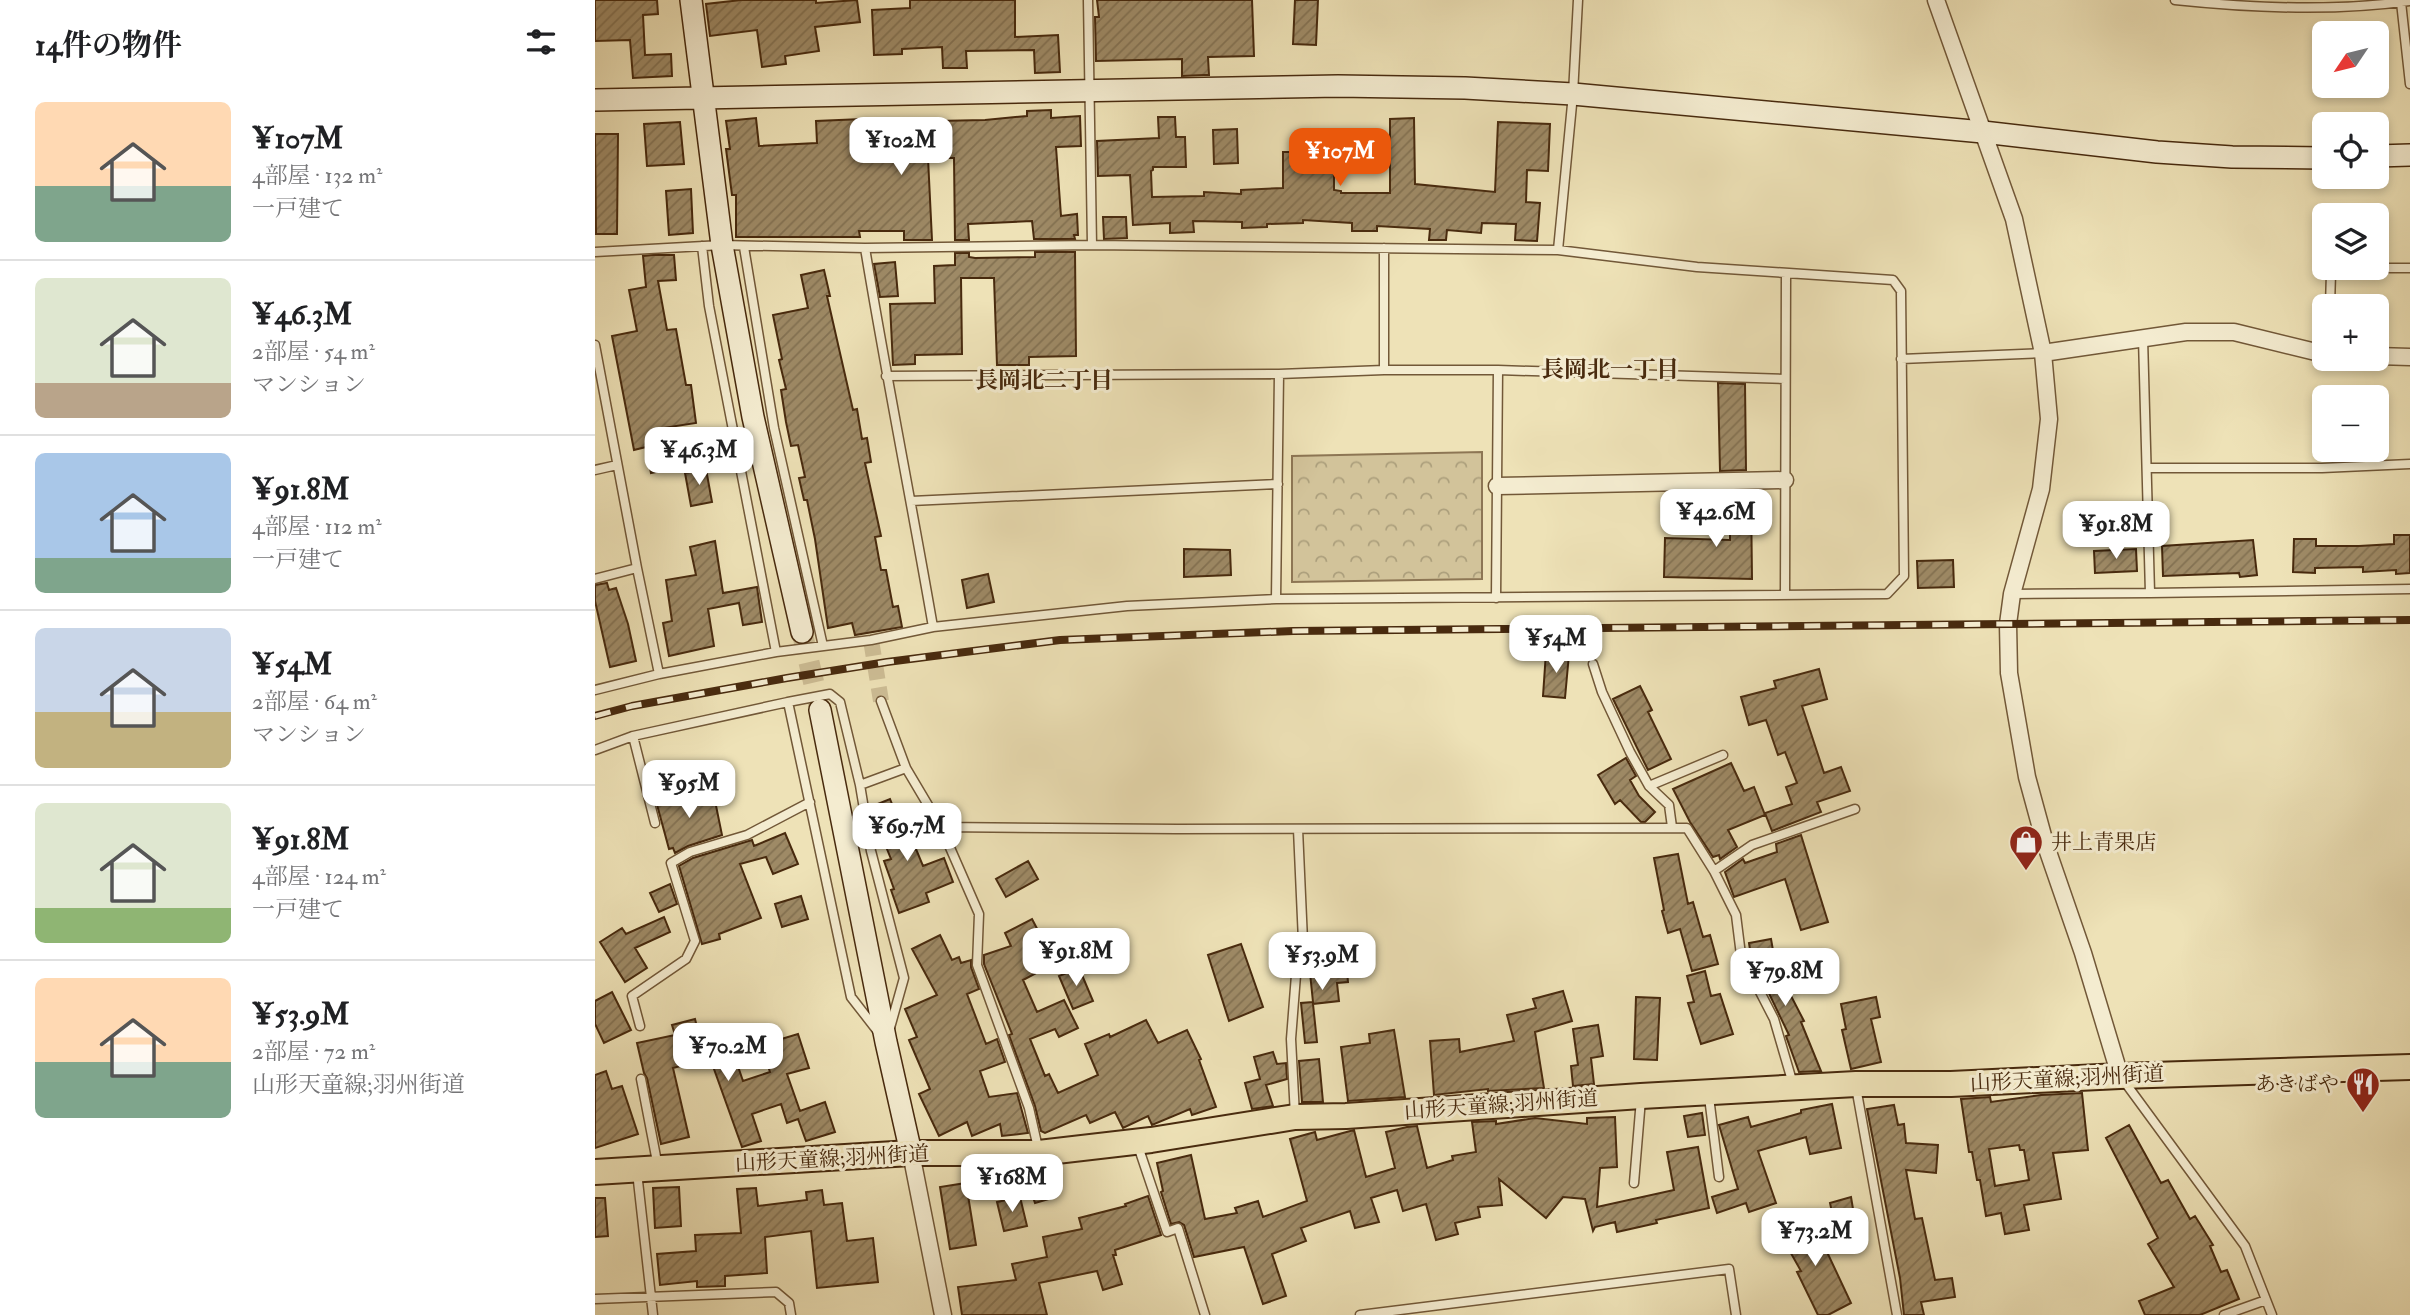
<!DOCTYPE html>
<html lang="ja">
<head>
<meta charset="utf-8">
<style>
  :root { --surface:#fff; --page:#f6f6f6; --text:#202124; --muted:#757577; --line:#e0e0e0; --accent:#ea580c }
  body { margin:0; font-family:"IM FELL Double Pica","Noto Serif JP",serif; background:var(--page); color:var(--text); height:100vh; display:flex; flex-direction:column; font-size:26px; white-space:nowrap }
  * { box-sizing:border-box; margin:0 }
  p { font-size:23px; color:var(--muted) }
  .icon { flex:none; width:38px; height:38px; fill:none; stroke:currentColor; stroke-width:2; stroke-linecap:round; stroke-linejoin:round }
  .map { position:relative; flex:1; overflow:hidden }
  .sheet { display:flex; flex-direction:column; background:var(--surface); width:595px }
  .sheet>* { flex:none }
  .needle { width:46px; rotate:235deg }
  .tools { position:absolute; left:1717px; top:21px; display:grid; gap:14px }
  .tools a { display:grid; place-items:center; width:77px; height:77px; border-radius:10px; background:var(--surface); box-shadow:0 4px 10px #0003; font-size:35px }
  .price { position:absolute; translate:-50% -60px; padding:0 16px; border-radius:14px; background:#fff; color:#222; font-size:23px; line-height:46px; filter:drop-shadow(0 2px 4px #0008) }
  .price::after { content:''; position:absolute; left:50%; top:42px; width:21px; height:16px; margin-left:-10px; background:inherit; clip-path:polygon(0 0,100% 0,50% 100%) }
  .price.on { background:var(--accent); color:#fff }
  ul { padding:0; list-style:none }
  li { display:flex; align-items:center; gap:21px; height:175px; padding:0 35px }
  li+li { border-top:2px solid var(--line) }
  li span { display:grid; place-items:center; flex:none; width:196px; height:140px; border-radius:10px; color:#555 }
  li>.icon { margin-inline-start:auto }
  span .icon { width:84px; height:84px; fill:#fffc; stroke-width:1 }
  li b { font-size:30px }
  h2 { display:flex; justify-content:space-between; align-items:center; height:84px; padding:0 35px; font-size:30px }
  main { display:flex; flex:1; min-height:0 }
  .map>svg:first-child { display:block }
</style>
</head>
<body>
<main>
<section class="sheet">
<h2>14件の物件<svg class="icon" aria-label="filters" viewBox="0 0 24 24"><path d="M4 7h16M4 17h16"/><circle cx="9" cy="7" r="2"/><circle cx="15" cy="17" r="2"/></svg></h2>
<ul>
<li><span style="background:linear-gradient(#ffd9b3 60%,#7fa58c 0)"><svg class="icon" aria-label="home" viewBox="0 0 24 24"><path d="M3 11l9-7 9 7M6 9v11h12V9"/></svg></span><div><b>¥107M</b><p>4部屋 · 132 m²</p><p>一戸建て</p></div></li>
<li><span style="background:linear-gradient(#dfe7d0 75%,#b9a48a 0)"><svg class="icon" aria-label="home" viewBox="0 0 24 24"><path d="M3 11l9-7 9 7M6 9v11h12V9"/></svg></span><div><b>¥46.3M</b><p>2部屋 · 54 m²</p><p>マンション</p></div></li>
<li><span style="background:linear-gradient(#a9c7e8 75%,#7fa58c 0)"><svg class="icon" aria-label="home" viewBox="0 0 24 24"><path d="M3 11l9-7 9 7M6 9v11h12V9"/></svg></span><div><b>¥91.8M</b><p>4部屋 · 112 m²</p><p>一戸建て</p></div></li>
<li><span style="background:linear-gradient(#c9d6e8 60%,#c2b280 0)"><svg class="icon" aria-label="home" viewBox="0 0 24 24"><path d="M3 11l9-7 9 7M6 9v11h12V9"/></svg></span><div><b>¥54M</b><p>2部屋 · 64 m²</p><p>マンション</p></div></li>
<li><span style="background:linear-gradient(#dfe7d0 75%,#8fb573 0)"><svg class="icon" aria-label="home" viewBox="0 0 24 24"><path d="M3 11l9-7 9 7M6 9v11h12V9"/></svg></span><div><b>¥91.8M</b><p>4部屋 · 124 m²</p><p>一戸建て</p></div></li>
<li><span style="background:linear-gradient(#ffd9b3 60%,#7fa58c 0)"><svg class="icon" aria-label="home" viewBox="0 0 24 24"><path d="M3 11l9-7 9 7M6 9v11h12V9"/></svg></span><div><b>¥53.9M</b><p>2部屋 · 72 m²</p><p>山形天童線;羽州街道</p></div></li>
</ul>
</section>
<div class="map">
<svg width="1815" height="1315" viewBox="0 0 1815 1315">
  <defs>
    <pattern id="park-crowns" width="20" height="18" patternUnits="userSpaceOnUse" patternTransform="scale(1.75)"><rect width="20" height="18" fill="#d2c39a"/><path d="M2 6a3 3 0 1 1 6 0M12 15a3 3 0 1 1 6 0" fill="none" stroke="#ac9f7c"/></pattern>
    <pattern id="building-hatch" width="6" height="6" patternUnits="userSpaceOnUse" patternTransform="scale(1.75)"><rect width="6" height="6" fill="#9e8a66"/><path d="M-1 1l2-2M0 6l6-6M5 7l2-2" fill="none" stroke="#837152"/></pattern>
  </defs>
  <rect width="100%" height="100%" fill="#eee2b7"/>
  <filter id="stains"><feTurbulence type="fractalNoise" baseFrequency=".00286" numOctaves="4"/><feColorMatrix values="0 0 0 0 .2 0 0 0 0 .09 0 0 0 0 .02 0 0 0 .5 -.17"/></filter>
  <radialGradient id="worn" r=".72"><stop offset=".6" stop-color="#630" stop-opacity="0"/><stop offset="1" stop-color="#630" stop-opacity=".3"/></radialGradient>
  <!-- park -->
  <path fill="url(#park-crowns)" stroke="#8d7654" stroke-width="2" d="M887,452V579L697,582V456Z"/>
  <!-- building -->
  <path fill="url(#building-hatch)" stroke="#482a0e" stroke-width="2" fill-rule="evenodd" d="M0,0H62L63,14L48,15L50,55L76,54L77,76L38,78L35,40L0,41Z
    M146,0H221V3L262,0L265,22L220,27L224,51L190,56L191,64L167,67L162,30L115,36L111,4Z
    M315,0H420V37L463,35L465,72L440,73L439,50L371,51L372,68H348L347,47L307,49V54L279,55L277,10L315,8Z
    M502,0H657L659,56L613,57L614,75H609L587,76V59L501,61L500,17H504Z
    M700,0H723L721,45L698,44Z
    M456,110V118L485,116L486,146L461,147L466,216L482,214L483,235H479L480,239H439L437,221L373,224L374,240H360L359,158H333L337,240H309V231H264L265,237H141V195H137L131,149H135L131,121L161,118L164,146L222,143L221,121L291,118V122L390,120L432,116V111Z
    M563,117H580L581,137H590L591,167H558V170L556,171L557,197L609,196V192L646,194V190L688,188V152H739V190L746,191V193H795V119L819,118L820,184L900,192L903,122L955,124L953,171L932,170L931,202L945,203L942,241L920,240L921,224L887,223L886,233L852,230L851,240H834L835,229L782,226V231H757V223L708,220V223L672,224V227L647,228V222L598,221L599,232L575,233V223L538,225L535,175L503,176L502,141L564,138Z
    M85,122L89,164L52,166L49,124Z
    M642,129L643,163L619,164L618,130Z
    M0,134H23L22,234H1Z
    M96,189L98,233L74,235L71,191Z
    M508,217H531L532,238L509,239Z
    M440,252H480L481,356L434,357V365H402L399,278H366L367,354L320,355V364L298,365L295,304L340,303L339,266L360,265V253H374V257L380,258L440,257Z
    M58,255H79L81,280L63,281L72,330L81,329L91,385H96L101,423L68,428L76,469L56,473L51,447L39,450L17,336L42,331L34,290L51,287L48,256Z
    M300,262L303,296L285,297L279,264Z
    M229,270L235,296H232L258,410L262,409L267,439L272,438L276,462L270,463L286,536L280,537L286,570H291L298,607L303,606L307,627L260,635L257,623L233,628L220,539L212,500H209L204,478L210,477L203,445L196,446L191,422L186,390L191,389L184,360L187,359L178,315L213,308L206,275Z
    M1123,383L1150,384L1151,470L1125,471Z
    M111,469L117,502L96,506L90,473Z
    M1152,491V495H1156L1157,579L1069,577L1070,538L1135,540V492Z
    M1799,535H1815V573L1801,574V570L1768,572V567L1720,568V573L1698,572L1699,539H1721V546H1764L1799,544Z
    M1658,540L1662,575L1645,577L1644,573L1568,576L1567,546Z
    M120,541L128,593L162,587L167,622L148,625L144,603L113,609L119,646L74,656L68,623L77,621L71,580L101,575L95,547Z
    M589,549L635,550L636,575L589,577Z
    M1541,549L1542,571L1500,573L1499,551Z
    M1358,560L1359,587L1323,588L1322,561Z
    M393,574L399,602L372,608L367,580Z
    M12,583L14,590L21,588L33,624L41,661L15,667L0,601V585Z
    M951,652L974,654L970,698L948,696Z
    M1224,669L1232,699L1207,706L1229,773L1246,767L1255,791L1222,802L1226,812L1177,831L1170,813L1197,804L1191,787L1202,783L1190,752L1183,755L1171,720L1154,725L1146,697L1181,688L1179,681Z
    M1045,686L1057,710L1053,712L1076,759L1053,770L1018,699Z
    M1031,758L1041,776L1035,780L1044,796L1060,812L1050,822H1046L1025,800L1020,804L1003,775Z
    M1136,763L1149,791L1159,787L1170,815L1133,830L1142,847L1125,859L1124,855L1118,857L1095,822L1078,789Z
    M118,791L127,835L93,846L80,853L78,848L74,849L61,801Z
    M295,799L316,851L321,849L328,866L349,858L358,882L331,893L334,902L304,913L296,890L299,889L289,861L296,859L275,807Z
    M190,833L203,864L178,874L171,857L145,864L166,918L124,934L125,939L107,944L84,866L98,858L157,840L159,846Z
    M1206,835L1233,922L1206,930L1190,879L1139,897L1130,872L1148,859L1150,863L1182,852L1181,844Z
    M1083,854L1093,904L1098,902L1108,937L1115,935L1123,964L1097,971L1085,929L1073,933L1067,911L1069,910L1059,858Z
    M433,861L443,879L411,897L401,879Z
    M75,884L82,904L64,912L55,893Z
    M206,896L213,919L187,927L180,904Z
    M69,917L75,932L40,948L52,968L30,982L5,942L27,928L31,934Z
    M437,919L460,963L428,980L442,1012L469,1000L483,1028L464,1037L460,1029L435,1039L450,1076L454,1074L463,1093L503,1075L490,1044L514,1034L515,1037L551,1020L563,1043L592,1030L606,1059L604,1060L621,1107L597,1115L595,1109L557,1125L553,1116L528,1128L520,1112L495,1123L491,1115L450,1133L446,1131L440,1106L414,1035L417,1034L389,964V955L416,946L410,933Z
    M345,935L357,960L364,957L366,963L376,960V967L384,989L372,994L391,1044L402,1039L410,1062L385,1071L394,1097L422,1093L433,1133L407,1136L405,1124L377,1136L372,1122L344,1136L324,1094L335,1089L314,1040L322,1037L310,1009L342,995L317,949Z
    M1176,939L1179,956L1174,957L1189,994L1194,992L1209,1021L1206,1022L1226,1071L1204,1072L1191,1036L1194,1035L1156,956L1154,943Z
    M646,944L668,1007L634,1021L613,955Z
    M751,960L753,982L742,983L744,1001L718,1004L722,1042L710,1043L706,1003L718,1002L714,963Z
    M484,968L498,1001L478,1009L464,976Z
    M1110,971L1116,996L1125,994L1138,1034L1106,1044L1093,1003L1099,1002L1092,976Z
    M968,991L977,1021L940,1032L949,1088L893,1091V1089L839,1095L835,1041L864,1039L865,1052L919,1041L912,1015L941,1008L938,999Z
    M17,992L36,1030L9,1043L0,1024V1001Z
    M1041,997L1065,998L1062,1060L1039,1059Z
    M1281,997L1285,1017L1276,1019L1286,1062L1256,1069L1247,1030L1251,1029L1246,1004Z
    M100,1019L106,1043L132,1034L148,1081L175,1072L166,1045L203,1034L214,1068L192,1074L205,1111L230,1102L240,1132L211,1141L203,1119L192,1123L186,1104L157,1114L166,1141L147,1147L115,1058L78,1068L94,1137L66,1144L52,1078L49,1073L42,1043L80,1035L77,1025Z
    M1003,1025L1008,1056L996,1058L999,1084L978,1086L976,1066L983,1065L978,1029Z
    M799,1030L810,1097L753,1101L746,1047L775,1043L774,1034Z
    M678,1052L682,1064L691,1063L692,1079L671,1085L678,1106L657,1109L650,1083L665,1079L659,1057Z
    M724,1059L728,1102H707L704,1061Z
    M11,1071L17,1089L27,1086L43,1134L0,1148V1075Z
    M1487,1093L1493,1150L1458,1153L1466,1199L1429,1205L1434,1230L1410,1234L1406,1213L1391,1216L1385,1180H1382L1377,1152H1374L1366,1099L1395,1097L1396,1102L1446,1095ZM1424,1145L1425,1150H1429L1434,1180L1400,1186L1394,1149Z
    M1237,1104L1246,1148L1215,1154L1211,1137L1163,1151L1181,1203L1154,1212L1151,1203L1122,1213L1117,1197L1143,1189L1124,1125L1153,1117L1156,1127L1206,1113V1110Z
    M1299,1105L1303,1125L1309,1124L1311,1143L1343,1145L1341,1173L1311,1170L1320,1219L1327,1218L1340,1280L1357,1278L1360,1297L1326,1302L1329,1315H1309L1305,1278L1272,1109Z
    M1107,1113L1110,1135L1093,1137L1089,1116Z
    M1020,1117L1022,1167L1005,1168L1002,1207L1079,1190L1072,1152L1103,1147L1114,1208L1061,1220L1062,1223L1022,1232L1020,1222L1000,1227L998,1231L990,1199L968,1197L951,1218L904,1179L907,1205L883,1207L885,1217L860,1223L863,1234L841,1240L831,1204L808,1211L802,1190L776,1198L784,1222L760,1228L755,1211L706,1228L711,1241L677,1254L691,1296L668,1304L649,1247L599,1257L589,1225L584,1222L576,1224L566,1192L568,1191L562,1163L596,1155L610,1219L642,1213L640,1208L663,1201L668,1217L712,1201L695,1139L720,1132L722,1140L759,1130L771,1177L800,1168L791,1132L812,1127L822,1126L832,1168L858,1160L857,1156L881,1152L877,1122L901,1121V1124L940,1118L992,1124V1118Z
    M1534,1125L1566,1183L1573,1180L1595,1219L1600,1216L1618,1245L1615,1246L1626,1272L1632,1270L1644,1299L1605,1315H1550L1544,1301L1579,1287L1553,1244L1563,1238L1511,1138Z
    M449,1174L457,1198L440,1203L432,1179Z
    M371,1183L381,1245L355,1249L345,1187Z
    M84,1187L86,1226L60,1228L58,1188Z
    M161,1188L163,1206L212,1200L211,1192L227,1190L229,1205L247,1203L252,1241L278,1238L283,1282L222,1288L216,1231L170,1237L172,1273L130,1276V1286L102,1287V1281L65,1285L62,1254L101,1251L100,1235L146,1233L142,1189Z
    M553,1196L566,1235L520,1250L521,1255H518L527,1284L508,1290L502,1271L444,1283L452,1315H367L363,1287L421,1280L417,1264L452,1257L448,1237L487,1229L484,1218L531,1206L530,1204Z
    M425,1197L432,1226L409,1231L402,1202Z
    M1256,1197L1260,1221L1265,1220L1268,1237L1243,1241L1235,1203Z
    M0,1198H10L13,1236L0,1237Z
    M1211,1216L1232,1252L1256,1303L1233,1315H1223L1202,1272L1206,1271L1184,1232Z"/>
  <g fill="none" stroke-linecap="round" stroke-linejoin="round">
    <!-- street-tunnel -->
    <path stroke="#cdbd95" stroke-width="16" stroke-dasharray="16 8" stroke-linecap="butt" d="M276,640L286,701"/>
    <!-- secondary-tunnel -->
    <path stroke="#cdbd95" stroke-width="21" stroke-dasharray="21 10" stroke-linecap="butt" d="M207,632L225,710"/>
    <!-- lane casing -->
    <g stroke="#725838" stroke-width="11">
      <path id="lane" d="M493,0L497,245
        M1580,0C1656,8 1738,12 1815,1
        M1806,2L1815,84
        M107,246L114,306L181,652
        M149,247L179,428L228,646
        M789,248V370
        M963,250L978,94L983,0
        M0,252L127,245L270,248L497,245L963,250L1102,267L1298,280L1306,291L1309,576L1292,594L681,599L684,374
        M1735,306L1736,273L1743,268H1815
        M1548,338L1555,593L1815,589
        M0,345L42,568L64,674L181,652L276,640L338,627C316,500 291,375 270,248
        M1306,359L1448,353
        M291,376L684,374L789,370H903L1190,379
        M1552,468H1727L1815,464
        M0,470L22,465
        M316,501L683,484
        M0,579L42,568
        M1190,594L1191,273
        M1417,594L1555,593
        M901,598L903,370
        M338,627L532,606L681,599
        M998,664L1007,692L1035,752L1054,786L1074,805L1077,827
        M0,690L64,674
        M235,694L245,702L265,785L276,851L309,978L291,1042L256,997L193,702Z
        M286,701L311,768L346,827L384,914L382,965L434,1108L443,1148
        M38,736L60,823
        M0,750L38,736L193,702
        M265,785L311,768
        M1054,786L1128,755
        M346,827L582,829L1092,828L1119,871L1141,915L1146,955L1179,1019L1198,1084
        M1119,871L1157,845L1260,809
        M45,1026L37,996L91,959L100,941L76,863L95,852L152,835L215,802
        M46,1079L63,1167
        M1529,1081L1650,1246L1677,1315
        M1261,1087L1302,1315
        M1114,1097L1124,1177
        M700,1116L696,1039L701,975L708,941L703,829
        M543,1146L572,1232L583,1228L610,1315
        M42,1172L58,1315
        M1039,1183L1046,1099
        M0,1299L181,1292L194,1303L196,1315
        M765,1315L1134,1269L1141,1315
        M1629,1315L1671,1300"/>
    </g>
    <!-- street casing -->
    <g stroke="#725838" stroke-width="19">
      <path id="street" d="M1341,0L1419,219L1448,353L1454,419L1446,489L1417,594L1413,624L1414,673L1432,777L1450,843L1488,953L1525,1076
        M1448,353L1591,332H1639L1729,354
        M1782,356L1815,357
        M902,486L1190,480
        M316,1153L348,1315"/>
    </g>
    <!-- secondary casing -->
    <g stroke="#482a0e" stroke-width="24">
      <path id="secondary" d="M96,0L127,245L158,417L207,632
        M0,100L743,86L870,88L978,94L1388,132L1562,152L1637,157L1729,158
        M1782,156L1815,155
        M225,710L291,1042L316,1153"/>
    </g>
    <!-- primary casing -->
    <g stroke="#482a0e" stroke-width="28">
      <path id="primary" d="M0,1172L316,1153H444L556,1140L700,1117L751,1116L1046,1096L1261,1084H1356L1525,1076L1815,1067"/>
    </g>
    <!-- lane -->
    <use href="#lane" stroke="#f4ecd0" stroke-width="8"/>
    <!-- street -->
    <use href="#street" stroke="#f4ecd0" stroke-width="16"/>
    <!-- secondary -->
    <use href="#secondary" stroke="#f4ecd0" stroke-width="21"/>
    <!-- primary -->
    <use href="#primary" stroke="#eee2b7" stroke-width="24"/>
    <!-- rail casing -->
    <g stroke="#482a0e" stroke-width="8">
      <path id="rail" d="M0,716L37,706L192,678L292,662L465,640L698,631L1815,620"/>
    </g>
    <!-- rail -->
    <use href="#rail" stroke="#f4ecd0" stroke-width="5" stroke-dasharray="16" stroke-linecap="butt"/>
  </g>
  <!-- icons -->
  <defs>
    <g id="shop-pin" transform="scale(1.75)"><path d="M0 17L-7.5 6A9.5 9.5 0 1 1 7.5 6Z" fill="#8f2418" stroke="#f4ecd0"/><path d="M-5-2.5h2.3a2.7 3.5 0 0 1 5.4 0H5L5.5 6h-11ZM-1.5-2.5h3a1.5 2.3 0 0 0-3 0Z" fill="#fff"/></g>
    <g id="restaurant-pin" transform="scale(1.75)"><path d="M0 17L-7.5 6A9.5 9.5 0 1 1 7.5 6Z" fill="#8f2418" stroke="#f4ecd0"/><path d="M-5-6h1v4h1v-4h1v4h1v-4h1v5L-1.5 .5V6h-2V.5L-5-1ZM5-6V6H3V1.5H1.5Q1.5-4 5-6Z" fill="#fff"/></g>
  </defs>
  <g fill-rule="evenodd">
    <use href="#shop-pin" x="1431" y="842"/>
    <use href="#restaurant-pin" x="1768" y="1084"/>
  </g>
  <g text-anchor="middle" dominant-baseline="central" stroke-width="6" stroke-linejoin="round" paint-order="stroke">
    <!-- poi labels -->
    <g font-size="21" fill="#482a0e" stroke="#f4ecd0" text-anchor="start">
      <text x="1456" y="842">井上青果店</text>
      <text x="1744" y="1084" text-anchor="end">あきばや</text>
    </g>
    <!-- street labels -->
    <g font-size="21" fill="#482a0e" stroke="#f4ecd0">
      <text transform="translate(1472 1079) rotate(-3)">山形天童線;羽州街道</text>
      <text transform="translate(906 1105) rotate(-4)">山形天童線;羽州街道</text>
      <text transform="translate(237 1159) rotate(-3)">山形天童線;羽州街道</text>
    </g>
    <!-- neighbourhood labels -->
    <g font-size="23" font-weight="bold" fill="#482a0e" stroke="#f4ecd0">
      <text x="1015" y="369">長岡北一丁目</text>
      <text x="449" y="380">長岡北二丁目</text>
    </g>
  </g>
  <rect width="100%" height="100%" filter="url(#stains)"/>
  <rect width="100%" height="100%" fill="url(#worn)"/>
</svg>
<div class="tools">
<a><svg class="needle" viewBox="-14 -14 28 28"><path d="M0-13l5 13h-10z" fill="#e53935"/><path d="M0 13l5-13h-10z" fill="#757577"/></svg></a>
<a><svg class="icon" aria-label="locate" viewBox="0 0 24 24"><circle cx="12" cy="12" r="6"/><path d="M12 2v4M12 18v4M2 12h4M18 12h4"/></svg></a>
<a><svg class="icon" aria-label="layers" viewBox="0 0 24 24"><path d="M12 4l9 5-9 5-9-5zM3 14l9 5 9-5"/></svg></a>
<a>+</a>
<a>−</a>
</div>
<b class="price" style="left:306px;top:177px">¥102M</b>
<b class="price on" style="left:745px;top:188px">¥107M</b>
<b class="price" style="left:104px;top:487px">¥46.3M</b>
<b class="price" style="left:1121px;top:549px">¥42.6M</b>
<b class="price" style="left:1521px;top:561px">¥91.8M</b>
<b class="price" style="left:961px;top:675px">¥54M</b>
<b class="price" style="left:94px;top:820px">¥95M</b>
<b class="price" style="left:312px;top:863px">¥69.7M</b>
<b class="price" style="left:481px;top:988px">¥91.8M</b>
<b class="price" style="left:727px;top:992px">¥53.9M</b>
<b class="price" style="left:1190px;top:1008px">¥79.8M</b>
<b class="price" style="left:133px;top:1083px">¥70.2M</b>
<b class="price" style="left:417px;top:1214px">¥168M</b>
<b class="price" style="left:1220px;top:1268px">¥73.2M</b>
</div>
</main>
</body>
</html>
